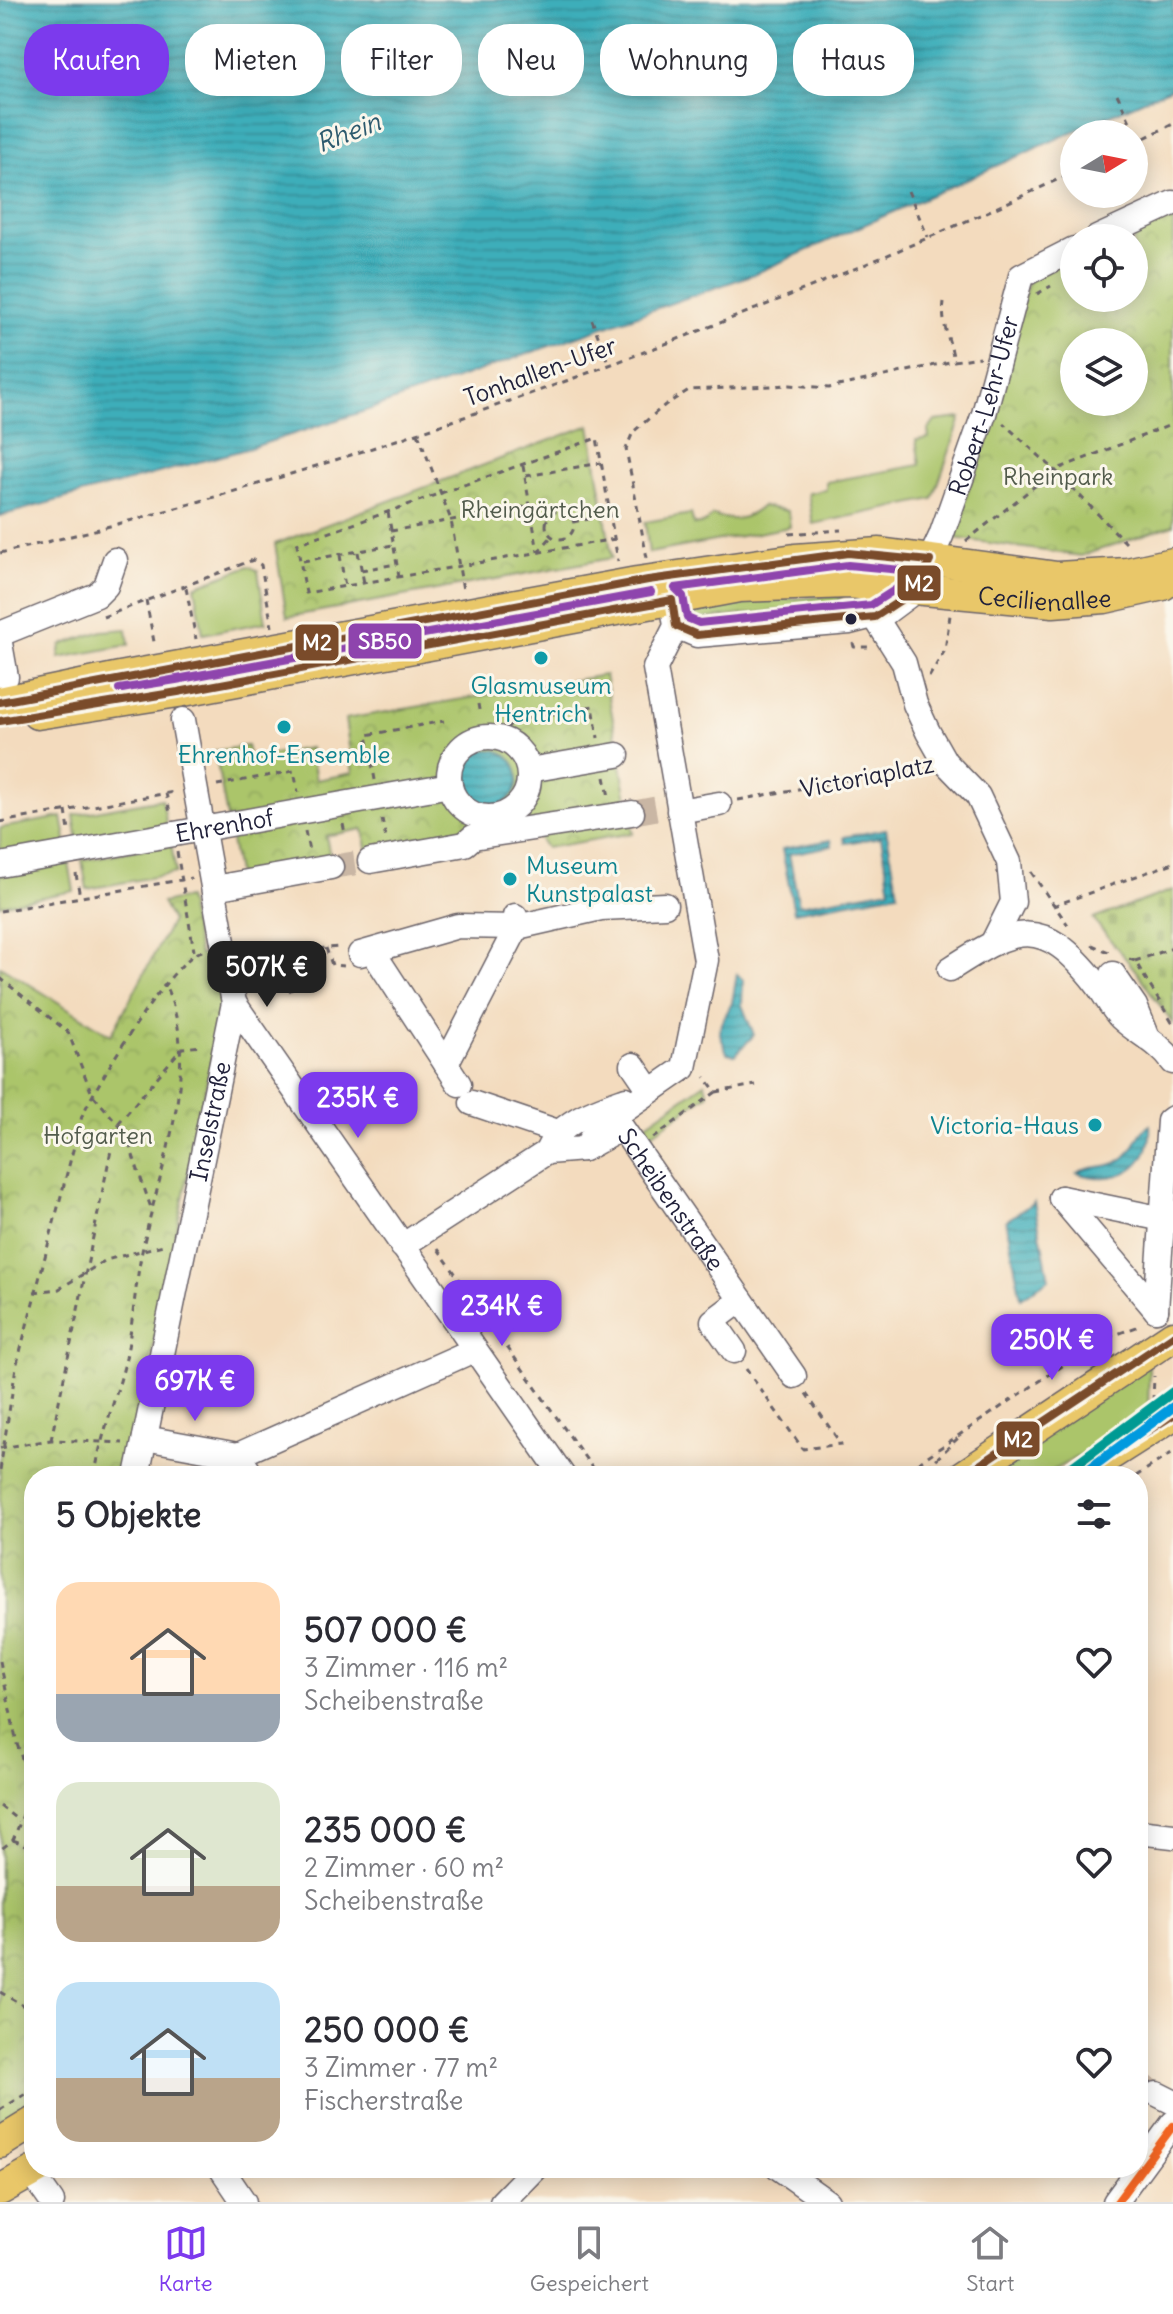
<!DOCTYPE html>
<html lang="de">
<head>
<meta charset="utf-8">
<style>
  :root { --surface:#fff; --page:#f7f7f7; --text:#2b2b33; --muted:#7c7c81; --line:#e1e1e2; --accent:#7c3aed }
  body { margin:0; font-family:Delius,sans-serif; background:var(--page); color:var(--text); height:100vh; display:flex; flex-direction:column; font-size:30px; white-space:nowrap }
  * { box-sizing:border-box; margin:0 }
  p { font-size:26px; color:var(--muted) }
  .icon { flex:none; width:44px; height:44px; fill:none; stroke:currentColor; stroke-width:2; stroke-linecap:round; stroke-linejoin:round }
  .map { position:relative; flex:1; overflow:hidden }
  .side { position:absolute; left:24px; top:1466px; width:1124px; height:712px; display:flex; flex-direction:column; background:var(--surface); border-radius:32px; box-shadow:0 4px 20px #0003 }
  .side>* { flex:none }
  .hud { position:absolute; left:24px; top:24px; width:1126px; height:72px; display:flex; gap:16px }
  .needle { width:52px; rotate:80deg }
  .buttons { position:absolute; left:1060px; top:120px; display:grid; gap:16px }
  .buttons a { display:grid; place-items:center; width:88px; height:88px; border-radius:50%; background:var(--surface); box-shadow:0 4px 20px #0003; font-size:40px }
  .price { position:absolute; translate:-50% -68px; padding:0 18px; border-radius:16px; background:var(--accent); color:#fff; font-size:26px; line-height:52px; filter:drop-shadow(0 2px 4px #0008) }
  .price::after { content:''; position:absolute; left:50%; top:48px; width:24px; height:18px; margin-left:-12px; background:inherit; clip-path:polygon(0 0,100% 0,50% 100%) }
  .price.selected { background:#222; color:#fff }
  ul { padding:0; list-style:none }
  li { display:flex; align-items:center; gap:24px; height:200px; padding:0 32px }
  li span { display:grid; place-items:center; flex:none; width:224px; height:160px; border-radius:24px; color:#555 }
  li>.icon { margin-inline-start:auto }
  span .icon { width:96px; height:96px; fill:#fffc; stroke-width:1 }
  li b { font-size:34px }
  h2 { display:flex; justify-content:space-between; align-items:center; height:96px; padding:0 32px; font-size:34px }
  .pill { padding:0 28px; border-radius:32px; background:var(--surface); box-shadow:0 4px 20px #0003; font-size:28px; line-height:72px }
  .pill.selected { background:var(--accent); color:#fff }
  .tab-bar { display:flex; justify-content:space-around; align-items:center; height:112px; border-top:2px solid var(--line); background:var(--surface); font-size:22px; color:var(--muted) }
  .tab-bar a { display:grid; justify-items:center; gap:4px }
  .tab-bar .selected { color:var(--accent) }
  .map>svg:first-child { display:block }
</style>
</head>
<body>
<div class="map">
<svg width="1173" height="2202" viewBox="0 0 1173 2202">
  <defs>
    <pattern id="cemetery-stones" width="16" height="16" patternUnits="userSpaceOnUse" patternTransform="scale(2)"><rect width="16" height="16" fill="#abc56b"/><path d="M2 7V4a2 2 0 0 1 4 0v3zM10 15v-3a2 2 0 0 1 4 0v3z" fill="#93a95e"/></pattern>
    <pattern id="park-crowns" width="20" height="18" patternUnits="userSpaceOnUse" patternTransform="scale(2)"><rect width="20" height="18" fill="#abc56b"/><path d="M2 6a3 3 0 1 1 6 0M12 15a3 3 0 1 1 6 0" fill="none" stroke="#93a95e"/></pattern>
    <pattern id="water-rules" width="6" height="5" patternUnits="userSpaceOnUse" patternTransform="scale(2)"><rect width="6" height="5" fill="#3eaeba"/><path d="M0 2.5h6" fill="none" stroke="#348d98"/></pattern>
  </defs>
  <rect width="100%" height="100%" fill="#fbf7ec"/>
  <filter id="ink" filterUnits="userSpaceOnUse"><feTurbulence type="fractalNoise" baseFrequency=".0125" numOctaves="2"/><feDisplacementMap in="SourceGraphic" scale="16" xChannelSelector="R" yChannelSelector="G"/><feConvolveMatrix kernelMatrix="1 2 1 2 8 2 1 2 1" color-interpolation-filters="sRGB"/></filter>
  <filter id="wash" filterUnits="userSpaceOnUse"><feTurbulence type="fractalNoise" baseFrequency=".006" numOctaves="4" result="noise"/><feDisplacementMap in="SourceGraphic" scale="32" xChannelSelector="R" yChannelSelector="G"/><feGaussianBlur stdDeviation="1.8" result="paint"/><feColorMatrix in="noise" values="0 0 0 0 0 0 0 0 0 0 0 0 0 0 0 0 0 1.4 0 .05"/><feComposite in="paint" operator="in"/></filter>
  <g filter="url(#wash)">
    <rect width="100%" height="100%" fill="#f3dbbe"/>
    <!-- grass -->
    <path fill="#abc56b" stroke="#667453" stroke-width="2" d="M961,418L933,499L813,524L808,493L826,490V482L920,465L916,440L929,438L928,431L935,421Z
      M762,506L788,511L790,527L649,553L645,522L691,514L694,525L705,523L713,515C732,522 747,520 762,506Z
      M249,566L258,571L266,622L203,634L195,586Z
      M843,596L833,605L695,620L687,613L692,604Z
      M127,629L129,645L59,658L61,645L102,631Z
      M162,799L167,826L78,843L74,815Z
      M62,817L67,845L0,857V828Z
      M171,844L176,873L87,889L82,860Z
      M69,863L74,891L0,905V875Z
      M705,1083L708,1094L642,1141L635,1132Z
      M1149,1364L1148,1417L1043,1476H984Z"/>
    <!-- cemetery -->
    <path fill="url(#cemetery-stones)" stroke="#667453" stroke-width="2" d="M1173,890V1024L1136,971L1093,919Z"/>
    <!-- park -->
    <path fill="url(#park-crowns)" stroke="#667453" stroke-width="2" fill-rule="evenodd" d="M1173,214V525L1081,556L954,538L1029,279L1074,258V298H1134V238H1120ZM1074,342H1134V402H1074Z
      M590,425L612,558L287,617L275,544Z
      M605,675L633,833L546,848L531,826L369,856L363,829L326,836L331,862L238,879L215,751L247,746L250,758L310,748L316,780L353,773L345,719Z
      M187,898L199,955L219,956L224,996L127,1476H34V2110L0,2132V966L111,1035L172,921L162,903Z"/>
    <!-- water -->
    <path fill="url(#water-rules)" stroke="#30687a" stroke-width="2" d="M0,0H1173V87L754,274L371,409L250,448L0,516Z
      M462 778a28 28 0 1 1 56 0a28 28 0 1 1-56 0Z
      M886,829L898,893L794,912L782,849L831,840L832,846L789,854L799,905L890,889L881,837L845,843L844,837Z
      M737,974L743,980L742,1005L754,1035L735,1055L727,1053L720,1034L721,1024L732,1003Z
      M1150,1125C1153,1170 1115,1186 1077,1173C1091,1164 1107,1170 1121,1160C1136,1151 1136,1133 1150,1125Z
      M1034,1202L1049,1279L1021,1298L1006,1221Z"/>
  </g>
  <g filter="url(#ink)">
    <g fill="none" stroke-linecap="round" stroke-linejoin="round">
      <!-- minor-tunnel -->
      <path stroke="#c9b6a4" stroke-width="24" stroke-dasharray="24 12" stroke-linecap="butt" d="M632,813L670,806
        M331,867L370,861
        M1138,2083L1157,2094"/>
      <!-- minor casing -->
      <g stroke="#6b6369" stroke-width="27">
        <g id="minor">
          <path d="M1097,238L1173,203"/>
          <path d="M875,617L904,663L915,704L928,732L945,762L978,796L1009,862L1013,902L994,940"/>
          <path id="s1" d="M676,626L697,635L850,622L885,613L916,590L941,536L984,414L1021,276L1074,249"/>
          <path d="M0,634L97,595L106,586L115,560"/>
          <path d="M0,643L6,677"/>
          <circle cx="489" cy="777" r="40"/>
          <path d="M529,770L617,755"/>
          <path d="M679,811L719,804"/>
          <path d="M370,861L465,844L473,837L632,813"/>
          <path id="s2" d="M0,865L450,785"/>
          <path d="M214,888L331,867"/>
          <path d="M373,952L446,1064"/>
          <path d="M360,954L458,926L517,927L601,908L665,905"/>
          <path d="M950,969C1016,926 1042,915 1096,983C1105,994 1111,1008 1121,1018C1138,1034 1159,1042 1173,1062"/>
          <path d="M1113,974L1135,1006L1148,1038"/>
          <path d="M234,1003L563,1476"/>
          <path d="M633,1065L650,1090"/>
          <path d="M459,1084L446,1064L517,927L515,916"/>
          <path d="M472,1103L561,1133"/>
          <path d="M584,1149L599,1127L684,1068L706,960L655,668L676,626L672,600L682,589"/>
          <path d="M547,1152C557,1122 598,1109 626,1099"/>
          <path d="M1061,1198L1156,1310"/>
          <path d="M1061,1198L1173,1221"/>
          <path id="s3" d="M402,1246L547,1152L584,1149L622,1128L794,1376"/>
          <path d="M1156,1310L1169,1121L1173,1118"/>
          <path d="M734,1351L713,1321L741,1300"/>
          <path d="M145,1438L238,1455L474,1350"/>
          <path d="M238,1455L252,1476"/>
          <path id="s4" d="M137,1476L234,1003L183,720"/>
          <path d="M1138,1832L1173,1836"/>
          <path d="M1157,2094L1173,2102"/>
          <path d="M221,2168L244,2202"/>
          <path d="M779,2168L827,2202"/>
          <path d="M31,2172L52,2202"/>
          <path d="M502,2202L535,2168"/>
          <path d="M1115,2202L1173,2123"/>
        </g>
      </g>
      <!-- major casing -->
      <g stroke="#6b6369" stroke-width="33">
        <g id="major">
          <path d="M0,702L120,677L637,582L795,559L880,553L1057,577L1127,573L1173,563"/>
          <path id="s5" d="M37,714L178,692L739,587L849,583L1053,602L1105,598L1163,585"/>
          <path d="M963,1476L1173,1336"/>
          <path d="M1077,1476L1173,1415"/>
          <path d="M0,2143L34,2122"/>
          <path d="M0,2190L39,2168"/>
        </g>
      </g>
      <!-- path -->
      <path stroke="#6b6369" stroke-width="3" stroke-dasharray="6 6" stroke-linecap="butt" d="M1117,94L1139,141
        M1134,143L1173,124
        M908,191L928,237
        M1037,294L1051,286
        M944,302C941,326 950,338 954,361L980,357
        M592,320L609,365
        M418,433L451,520L463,590
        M523,466L538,552
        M526,476L601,463
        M546 525a14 14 0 1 1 28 0a14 14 0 1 1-28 0Z
        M388,512L399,577
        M573,522L609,515
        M391,531L530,506L548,517
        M789,534L841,530
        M615,539L306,593L297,544L597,438L618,561
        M966,541L1055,470L1003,423
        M1126,543L1055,470L1173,424
        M358,552L364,583
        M538,552L551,537
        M0,553C193,509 380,448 566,381C738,318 908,250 1074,172
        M340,555L345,587
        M647,558L626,449L633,432L665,405L689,390L790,385L829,388L954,361
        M303,561L393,545
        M361,570L397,564
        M186,588L196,639
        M146,600L155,647
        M103,617L253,560L261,565L272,627
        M853,643L854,647H869
        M929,677L945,650L950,615
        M478,704L480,715
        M502,739L506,727L521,720L593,706L598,738
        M605,777L609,797
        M375,780L367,735L444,721
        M217,785L294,771L298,792
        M166,793L170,813
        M738,800L923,766
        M66,811L69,831
        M382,819L386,839
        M0,822L174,792
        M343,824L345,833
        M305,831L309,851
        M177,852L194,951
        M1031,872L1068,925
        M76,874L80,897
        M1053,906L1173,863
        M0,911L192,878
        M1092,945L1111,953
        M326,948L332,965L344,966
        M1129,959L1135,961L1173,1024
        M1135,961L1173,948
        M0,978L68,1032L92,1094L125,1132L151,1208
        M289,991L315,973L314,949L341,947
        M716,1092L756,1085
        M653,1138L716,1092L705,1077
        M438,1249L593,1469V1476
        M34,1292L59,1289L106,1260L163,1245
        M746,1369L803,1449L841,1444L805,1392
        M1153,1401L1154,1376
        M51,1440L116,1126L182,1048L203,1046
        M0,1448L51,1440L123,1443
        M0,1470L16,1367L82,1116C96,1085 173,956 203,951
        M95,1476C100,1435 117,1398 126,1358C134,1319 135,1278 145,1238C163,1157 203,1062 164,983
        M898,1476L1101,1340L1142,1325
        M919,1476L959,1437
        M1136,1476L1173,1452
        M0,1661L17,1744L27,1773L25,1810L13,1840L0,1850
        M28,1771L34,1752
        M0,1806L19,1821
        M13,1840L34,1848
        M0,1992L34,2012
        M0,2110L34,2089"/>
      <!-- minor -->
      <use href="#minor" stroke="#fff" stroke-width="24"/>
      <!-- major -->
      <use href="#major" stroke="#e9c769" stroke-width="30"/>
      <!-- bus-1 casing -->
      <g stroke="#fbf7ec" stroke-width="14">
        <path id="bus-1" d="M0,702L648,580L848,553L930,561L916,590L875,617L697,635L676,626L672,600L178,692L0,721
          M963,1476L1173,1336
          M1077,1476L1173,1415"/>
      </g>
      <!-- bus-2 casing -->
      <g stroke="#fbf7ec" stroke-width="14">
        <path id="bus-2" d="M848,565L912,571L907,582L871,605L699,623L687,618L683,596L675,588Z
          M651,592L176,680L119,689H122Z"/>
      </g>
      <!-- bus-1 -->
      <use href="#bus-1" stroke="#7a4b2a" stroke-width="8"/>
      <!-- bus-2 -->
      <use href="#bus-2" stroke="#8e44ad" stroke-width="8"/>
      <!-- tram-1 casing -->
      <g stroke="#fbf7ec" stroke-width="14">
        <path id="tram-1" d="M1117,2202L1173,2126"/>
      </g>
      <!-- tram-1 -->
      <use href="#tram-1" stroke="#f26522" stroke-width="8"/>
      <!-- metro-1 casing -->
      <g stroke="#fbf7ec" stroke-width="16">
        <path id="metro-1" d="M1060,1476L1173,1392"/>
      </g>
      <!-- metro-2 casing -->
      <g stroke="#fbf7ec" stroke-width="16">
        <path id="metro-2" d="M1080,1476L1173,1407"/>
      </g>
      <!-- metro-1 -->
      <use href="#metro-1" stroke="#009a93" stroke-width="10"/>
      <!-- metro-2 -->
      <use href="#metro-2" stroke="#009adf" stroke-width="10"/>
    </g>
  </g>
  <!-- markers -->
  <circle fill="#22223b" stroke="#fbf7ec" stroke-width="3" cx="851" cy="619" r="7"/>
  <g fill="#0f9aa8" stroke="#fbf7ec" stroke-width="3">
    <circle cx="541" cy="658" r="8"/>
    <circle cx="284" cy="727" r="8"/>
    <circle cx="510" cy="879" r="8"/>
    <circle cx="1095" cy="1125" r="8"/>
  </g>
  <g text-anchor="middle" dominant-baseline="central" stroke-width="6" stroke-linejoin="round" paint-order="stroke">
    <!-- street labels -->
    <g font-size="24" fill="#22223b" stroke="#fbf7ec">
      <text transform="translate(540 371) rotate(-20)">Tonhallen-Ufer</text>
      <text stroke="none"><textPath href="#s1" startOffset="448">Robert-Lehr-Ufer</textPath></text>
      <text stroke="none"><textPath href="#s5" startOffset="1020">Cecilienallee</textPath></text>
      <text transform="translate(867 776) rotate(-11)">Victoriaplatz</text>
      <text stroke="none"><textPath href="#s2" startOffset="228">Ehrenhof</textPath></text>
      <text stroke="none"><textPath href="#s4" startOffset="362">Inselstraße</textPath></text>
      <text stroke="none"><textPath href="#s3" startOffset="340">Scheibenstraße</textPath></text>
    </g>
    <!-- park labels -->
    <g font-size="24" fill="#525b4c" stroke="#fbf7ec">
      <text x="1058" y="476">Rheinpark</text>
      <text x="540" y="509">Rheingärtchen</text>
      <text x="98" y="1135">Hofgarten</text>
    </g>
    <!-- culture labels -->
    <g font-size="24" fill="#0d838f" stroke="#fbf7ec">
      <text x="541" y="685">Glasmuseum<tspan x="541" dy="28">Hentrich</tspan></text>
      <text x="284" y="754">Ehrenhof-Ensemble</text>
      <text x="526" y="865" text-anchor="start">Museum<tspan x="526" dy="28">Kunstpalast</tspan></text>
      <text x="1079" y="1125" text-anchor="end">Victoria-Haus</text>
    </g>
    <!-- water labels -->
    <g font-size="26" font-style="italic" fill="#2d5a6e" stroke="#fbf7ec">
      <text transform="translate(348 132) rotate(-21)">Rhein</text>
    </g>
  </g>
  <g stroke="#fbf7ec" stroke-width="3">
    <rect x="896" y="564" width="46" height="38" rx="8" fill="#7a4b2a"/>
    <rect x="347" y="622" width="76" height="38" rx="8" fill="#8e44ad"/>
    <rect x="294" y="623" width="46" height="39" rx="8" fill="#7a4b2a"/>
    <rect x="995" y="1420" width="46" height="38" rx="8" fill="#7a4b2a"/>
  </g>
  <g font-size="22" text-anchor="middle" font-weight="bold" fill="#fff">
    <text x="919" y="591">M2</text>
    <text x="385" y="649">SB50</text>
    <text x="317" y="650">M2</text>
    <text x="1018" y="1447">M2</text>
  </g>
</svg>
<div class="buttons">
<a><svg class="needle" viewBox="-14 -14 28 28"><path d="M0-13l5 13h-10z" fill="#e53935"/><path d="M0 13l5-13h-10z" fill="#7c7c81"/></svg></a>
<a><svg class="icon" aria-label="locate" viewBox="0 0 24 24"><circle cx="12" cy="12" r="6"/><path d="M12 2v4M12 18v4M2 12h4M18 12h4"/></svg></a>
<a><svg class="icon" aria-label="layers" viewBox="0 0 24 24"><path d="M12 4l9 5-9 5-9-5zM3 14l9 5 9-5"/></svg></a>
</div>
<b class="price selected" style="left:267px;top:1009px">507K €</b>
<b class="price" style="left:358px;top:1140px">235K €</b>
<b class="price" style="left:502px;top:1348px">234K €</b>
<b class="price" style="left:1052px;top:1382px">250K €</b>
<b class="price" style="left:195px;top:1423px">697K €</b>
<div class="hud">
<a class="pill selected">Kaufen</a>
<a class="pill">Mieten</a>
<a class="pill">Filter</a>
<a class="pill">Neu</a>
<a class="pill">Wohnung</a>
<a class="pill">Haus</a>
</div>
<section class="side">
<h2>5 Objekte<svg class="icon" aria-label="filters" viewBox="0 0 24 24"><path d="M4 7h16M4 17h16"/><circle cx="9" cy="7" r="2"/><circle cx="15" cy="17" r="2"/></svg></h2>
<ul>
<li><span style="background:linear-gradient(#ffd9b3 70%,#9aa5b1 0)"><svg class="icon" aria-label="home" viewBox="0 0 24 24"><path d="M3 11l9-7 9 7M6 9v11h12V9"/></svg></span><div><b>507 000 €</b><p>3 Zimmer · 116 m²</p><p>Scheibenstraße</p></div><svg class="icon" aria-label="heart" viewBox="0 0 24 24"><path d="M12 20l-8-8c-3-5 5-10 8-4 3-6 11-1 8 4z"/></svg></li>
<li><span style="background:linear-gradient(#dfe7d0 65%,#b9a48a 0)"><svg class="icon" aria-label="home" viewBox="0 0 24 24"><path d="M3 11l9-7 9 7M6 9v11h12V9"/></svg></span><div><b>235 000 €</b><p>2 Zimmer · 60 m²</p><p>Scheibenstraße</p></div><svg class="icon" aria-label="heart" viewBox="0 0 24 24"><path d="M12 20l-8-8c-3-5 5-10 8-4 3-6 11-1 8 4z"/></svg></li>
<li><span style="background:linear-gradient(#bfe0f5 60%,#b9a48a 0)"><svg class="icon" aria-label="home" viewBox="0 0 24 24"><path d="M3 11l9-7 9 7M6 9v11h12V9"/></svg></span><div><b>250 000 €</b><p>3 Zimmer · 77 m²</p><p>Fischerstraße</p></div><svg class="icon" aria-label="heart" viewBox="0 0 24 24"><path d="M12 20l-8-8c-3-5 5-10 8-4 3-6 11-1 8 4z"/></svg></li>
</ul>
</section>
</div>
<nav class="tab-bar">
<a class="selected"><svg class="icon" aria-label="map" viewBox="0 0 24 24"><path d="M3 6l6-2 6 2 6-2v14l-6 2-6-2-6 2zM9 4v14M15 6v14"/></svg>Karte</a>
<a><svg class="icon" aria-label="saved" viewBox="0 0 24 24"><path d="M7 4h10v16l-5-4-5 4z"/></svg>Gespeichert</a>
<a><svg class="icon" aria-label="home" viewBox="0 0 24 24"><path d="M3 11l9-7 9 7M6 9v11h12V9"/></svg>Start</a>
</nav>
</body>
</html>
